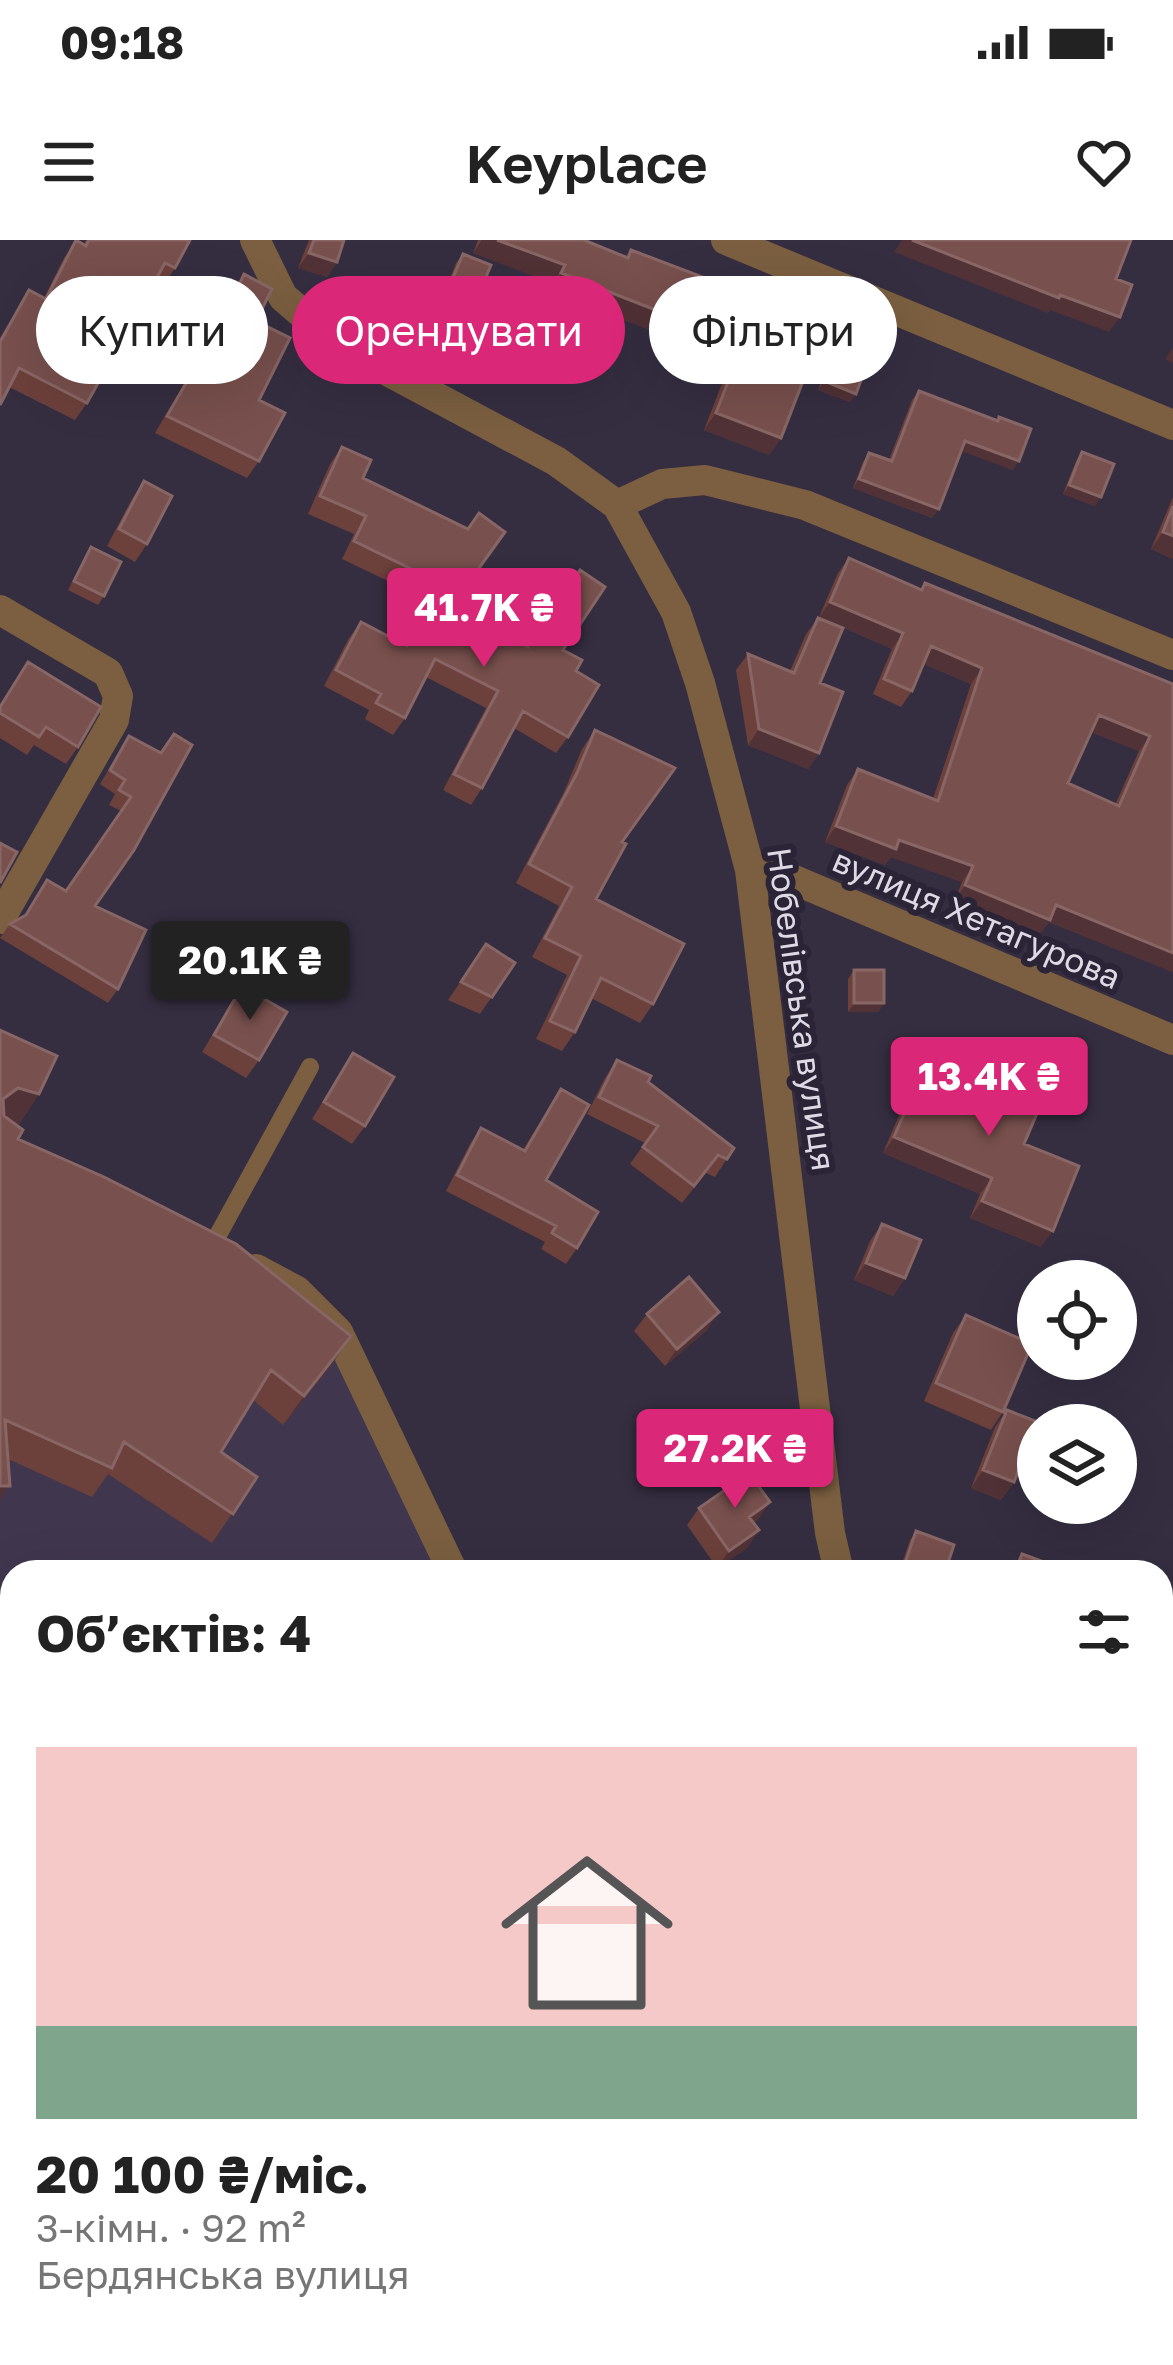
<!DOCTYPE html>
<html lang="uk">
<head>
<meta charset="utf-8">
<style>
  :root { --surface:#fff; --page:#f2f2f2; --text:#222; --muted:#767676; --line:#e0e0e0; --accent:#db2777 }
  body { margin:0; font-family:"Golos Text",sans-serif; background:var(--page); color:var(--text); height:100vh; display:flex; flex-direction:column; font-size:45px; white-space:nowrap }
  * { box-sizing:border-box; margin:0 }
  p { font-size:39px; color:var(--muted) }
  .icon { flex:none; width:66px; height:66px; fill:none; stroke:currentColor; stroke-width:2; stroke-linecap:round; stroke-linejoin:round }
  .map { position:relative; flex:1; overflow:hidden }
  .sheet { position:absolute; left:0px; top:1320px; width:1173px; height:807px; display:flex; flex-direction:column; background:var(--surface); border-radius:36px 36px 0 0; box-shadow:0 12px 48px #0002 }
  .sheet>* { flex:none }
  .top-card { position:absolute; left:36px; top:36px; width:1101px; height:108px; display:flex; gap:24px }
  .tools { position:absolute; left:1017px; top:1020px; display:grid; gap:24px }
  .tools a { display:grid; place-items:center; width:120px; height:120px; border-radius:50%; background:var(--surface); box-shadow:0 12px 48px #0002; font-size:60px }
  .price { position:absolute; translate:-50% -102px; padding:0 27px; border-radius:12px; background:var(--accent); color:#fff; font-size:39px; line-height:78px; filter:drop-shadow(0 3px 6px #0008) }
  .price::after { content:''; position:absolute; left:50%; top:72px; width:36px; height:27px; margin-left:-18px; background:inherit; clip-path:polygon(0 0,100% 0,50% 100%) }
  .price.on { background:#222; color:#fff }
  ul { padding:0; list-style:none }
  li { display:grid; align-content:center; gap:24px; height:636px; padding:0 36px }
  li+li { border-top:3px solid var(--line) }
  li span { display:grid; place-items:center; height:372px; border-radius:0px; color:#555 }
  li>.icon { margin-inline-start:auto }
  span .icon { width:216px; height:216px; fill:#fffc; stroke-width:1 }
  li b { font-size:51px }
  h2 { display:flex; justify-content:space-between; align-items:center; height:144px; padding:0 36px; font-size:51px }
  .pill { padding:0 42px; border-radius:54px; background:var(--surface); box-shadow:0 12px 48px #0002; font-size:42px; line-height:108px }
  .pill.on { background:var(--accent); color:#fff }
  .status { display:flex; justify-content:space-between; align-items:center; height:84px; padding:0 60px; background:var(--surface); direction:ltr }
  .status svg { height:33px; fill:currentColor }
  header { display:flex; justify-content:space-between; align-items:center; height:156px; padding:0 36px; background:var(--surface); font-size:54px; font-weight:600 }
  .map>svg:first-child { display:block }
</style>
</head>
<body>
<div class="status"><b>09:18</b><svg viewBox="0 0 49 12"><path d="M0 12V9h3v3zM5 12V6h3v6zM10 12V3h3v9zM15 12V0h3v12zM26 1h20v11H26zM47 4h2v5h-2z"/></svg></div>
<header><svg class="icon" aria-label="menu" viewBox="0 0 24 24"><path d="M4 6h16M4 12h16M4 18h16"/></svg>Keyplace<svg class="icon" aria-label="heart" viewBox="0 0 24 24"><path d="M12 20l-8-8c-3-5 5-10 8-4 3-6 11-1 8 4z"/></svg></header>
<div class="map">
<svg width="1173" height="2125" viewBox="0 0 1173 2125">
  <rect width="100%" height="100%" fill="#352e41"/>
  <!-- built -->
  <path fill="#40374f" d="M0,909L325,1095L436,1332H12V2115H653L658,2125H0V1874L8,1871L0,1849Z"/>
  <!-- green -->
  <path fill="#314c31" d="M1161,1871L1173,1895V2125H658L653,2115H1161Z"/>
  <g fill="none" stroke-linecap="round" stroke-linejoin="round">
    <!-- service -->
    <path stroke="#7b5f40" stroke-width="18" d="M212,1006L310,827
      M1161,1509L1173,1483
      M199,2115L203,2125
      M381,2125L405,2115"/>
    <!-- minor -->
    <path stroke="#7b5f40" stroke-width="30" d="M255,0L283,57L339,105L556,221L617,265L676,372L700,443L750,630L830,1293L839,1332
      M726,0L1173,185
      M617,265L662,244L705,240L805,265L1173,415
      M0,370L108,433L118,456L114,480L0,679
      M750,630L792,639L1173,800
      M256,1029L297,1051L338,1092L453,1332
      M1161,1530L1173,1534
      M653,2115L658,2125"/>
  </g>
  <!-- wall -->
  <path fill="#6c403b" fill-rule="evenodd" d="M76,0L84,4L86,0H190L175,28L163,46L155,42L87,163L75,180L9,147L0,165V98L29,50L44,58L64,18Z
    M309,0H344L337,22L327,37L298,28Z
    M478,0H584L626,17L631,10L691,84L679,101L549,51L553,43L473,13Z
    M463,14L474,65L468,74L440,63L456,23Z
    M244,34L256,81L259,160V221L247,238L155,193L209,101L232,52Z
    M743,103L781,198L769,215L704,190L731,120Z
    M836,109L856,154L850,162L818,150L830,118Z
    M919,151L1013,230L962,211L932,278L853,248L863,222L869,213L889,220L912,160Z
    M342,207L363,238L468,289L505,292L452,366L528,406L563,410L576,431L568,497L556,513L514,488L482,548L471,565L443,550L486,468L426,437L405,478L393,495L365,479L369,470L324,446L349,398L361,382L405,405L430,361L342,319L354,294L308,274L330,224Z
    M1082,212L1095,266L1063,254L1076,221Z
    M144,241L147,304L135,322L107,306L132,259Z
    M1173,257V319L1151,309Z
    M91,307L104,356L98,365L68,350Z
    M849,318L920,349L925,343L1173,444V732L1049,682L1039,695L955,660L962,642L891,617L885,625L825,602L847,545L858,529L933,559L971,444L924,424L912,451L901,467L873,454L892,409L819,377L838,333ZM1091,492L1139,511L1115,565L1068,543Z
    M818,378L819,513L808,529L748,505L736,430L748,414L790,431L806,394Z
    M28,422L78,507L66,524L34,505L27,515L0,498V465Z
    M595,490L622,602L596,659L653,764L640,783L591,758L575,792L562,811L536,799L567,735L532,717L559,666L516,643L564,552L582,509Z
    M129,496L161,513L95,666L118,749L108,763L0,698L10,684L24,677L47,640L66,651L121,571L109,565L115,554L100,544Z
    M486,704L515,723L480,774L448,760Z
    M854,730L884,763L878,772H848V739Z
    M242,746L259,820L246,838L202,812Z
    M0,790L39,854L19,884L10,881L18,899L331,1126L283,1185L253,1160L221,1212L257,1237L212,1303L108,1234L92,1257L8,1219L0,1259Z
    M353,813L365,886L352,904L312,879Z
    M929,817L999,848L1009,834L1024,904L1041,1007L970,978L980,954L883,913L917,833Z
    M617,820L734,908L715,937L706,933L682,963L630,924L645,903L587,874L605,838Z
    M561,849L546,940L577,1008L566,1024L541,1009L545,1002L446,951L470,904L481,888L523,910Z
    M882,984L905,1038L893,1056L854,1040L870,1001Z
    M647,1074L707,1090L665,1126L634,1091Z
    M966,1075L1003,1172L991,1190L924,1161L953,1093Z
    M1007,1170L1014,1242L1001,1260L971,1248L995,1187Z
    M748,1216L786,1227L759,1246L770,1262L754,1283L759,1290L747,1308L717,1328L687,1285L699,1268L748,1233L742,1225Z
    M916,1291L945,1332H899L910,1300Z
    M12,1374V1490L0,1463V1379Z
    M1173,1666V1712L1161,1702V1681Z
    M12,1681V1849L0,1818V1686Z
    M113,2115H163L165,2125H117Z"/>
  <!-- shaded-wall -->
  <path fill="#513236" d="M482,0H497L565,25L553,43L473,13Z
    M902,0H912L1120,77L1109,92L1050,70L1048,73L894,12Z
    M309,13L337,22L327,37L298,28Z
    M561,33L691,84L679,101L549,51Z
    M446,54L474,65L468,74L440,63Z
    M1173,108V123L1165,119Z
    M824,141L856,154L850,162L818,150Z
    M716,173L781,198L769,215L704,190Z
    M965,201L1019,221L1013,230L959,210Z
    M859,239L939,269L932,278L853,248Z
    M1069,245L1101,257L1095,266L1063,254Z
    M1163,292L1173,296V319L1151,309Z
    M830,362L903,393L892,409L819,377Z
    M931,406L982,428L971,444L920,422Z
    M1099,475L1150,496L1139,511L1088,491Z
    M759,489L819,513L808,529L748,505Z
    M836,586L899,600L973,626L962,642L891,617L885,625L825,602Z
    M965,645L1056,665L1173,713V732L1049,682L1039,695L955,660Z
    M854,763H884L878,772H848Z
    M18,848L39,854L19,884L0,877L3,859Z
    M894,897L992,938L980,954L883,913Z
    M982,961L1053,991L1041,1007L970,978Z
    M866,1023L905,1038L893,1056L854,1040Z
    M719,1072L707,1090L665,1126L677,1109Z
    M351,1096L331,1126L283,1185L304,1156Z
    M793,1218L786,1227L758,1247L764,1238Z
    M983,1230L1014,1242L1001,1260L971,1248Z
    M0,1246H10L0,1259Z
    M770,1262L758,1280L737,1294L749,1277Z
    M759,1290L747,1308L717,1328L729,1311Z"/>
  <!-- building -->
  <path fill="#78504d" stroke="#886665" stroke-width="3" fill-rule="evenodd" d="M76,0L86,6L89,0H190L175,28L165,23L87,163L19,128L0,165V102L29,50L46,59Z
    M314,0H344L337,22L309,13Z
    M497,0H584L628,18L631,10L708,39L691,84L561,33L565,25Z
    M912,0H1131L1116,39L1132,45L1120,77L1060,55L1059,58Z
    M463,14L491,25L474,65L446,54Z
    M244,34L272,49L256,81L290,98L259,160L285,173L259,221L167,176L221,83Z
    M743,103L808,128L781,198L716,173Z
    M836,109L868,121L856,154L824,141Z
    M919,151L998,181L999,177L1031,189L1019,221L965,201L939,269L859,239L869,213L892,221Z
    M342,207L371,220L363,238L468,289L479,273L505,292L461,353L354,301L366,276L320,256Z
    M1082,212L1114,224L1101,257L1069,245Z
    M144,241L172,256L147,304L119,289Z
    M1173,266V296L1163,292Z
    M91,307L121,322L104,356L74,341Z
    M849,318L922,350L925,343L1173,444V713L1056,665L1050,680L965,645L973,626L899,600L896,609L836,586L858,529L938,561L982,428L931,406L912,451L884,439L903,393L830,362ZM1099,475L1150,496L1119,566L1068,543Z
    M580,330L605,347L563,410L582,420L576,431L599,445L568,497L523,471L482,548L454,534L498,451L435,419L405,478L376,463L381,454L336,430L361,382L407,406L433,356L528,407Z
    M818,378L843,388L820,443L843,452L819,513L759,489L748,414L794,433Z
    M28,422L101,467L78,507L46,487L39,497L0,473V467Z
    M595,490L675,528L622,602L626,604L596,659L684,704L653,764L601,738L575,792L550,781L581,716L545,698L572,647L529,624L577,533Z
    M174,494L192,505L134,610L95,666L146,690L118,749L10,684L26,675L47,640L66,651L131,557L119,550L125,540L110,530L129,496L161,513Z
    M0,603L17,612L0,643Z
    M486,704L515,723L492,757L461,742Z
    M854,730H884V763H854Z
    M242,746L287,772L259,820L214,795Z
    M0,790L57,816L39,854L18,848L3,859L4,876L23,890L18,899L104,937L236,1004L351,1096L304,1156L271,1130L221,1212L257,1237L233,1274L124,1202L112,1228L5,1180L10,1246H0Z
    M353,813L394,837L365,886L324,862Z
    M929,817L1003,849L1009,834L1047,850L1024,904L1079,926L1053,991L982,961L992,938L894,897Z
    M617,820L651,836L648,842L734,908L727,919L718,915L694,946L643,907L658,886L599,857Z
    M561,849L589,865L546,940L598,972L577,1008L552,993L556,986L457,935L481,888L525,911Z
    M882,984L921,1000L905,1038L866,1023Z
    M689,1037L719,1072L677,1109L647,1074Z
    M966,1075L1032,1104L1003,1172L936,1143Z
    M1007,1170L1038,1182L1014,1242L983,1230Z
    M776,1196L793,1218L764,1238L748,1216Z
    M749,1233L770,1262L749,1277L759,1290L729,1311L699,1268Z
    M916,1291L954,1305L945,1332H902Z
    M1022,1314L1071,1332H1015Z
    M12,1374V1406L0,1379Z
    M1173,1666V1684L1164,1677Z
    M12,1681V1779L0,1748V1686Z
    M129,2115H163L166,2124L133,2125Z"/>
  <g text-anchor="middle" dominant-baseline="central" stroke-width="12" stroke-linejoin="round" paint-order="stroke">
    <!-- street labels -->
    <g font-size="33" fill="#ddd9e5" stroke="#2b2437">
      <text transform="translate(977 678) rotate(23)">вулиця Хетагурова</text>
      <text transform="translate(802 769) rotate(82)">Нобелівська вулиця</text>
    </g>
  </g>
</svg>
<div class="tools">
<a><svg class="icon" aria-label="locate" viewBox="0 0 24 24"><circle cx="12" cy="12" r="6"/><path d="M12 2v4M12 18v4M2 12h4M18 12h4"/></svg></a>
<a><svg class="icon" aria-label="layers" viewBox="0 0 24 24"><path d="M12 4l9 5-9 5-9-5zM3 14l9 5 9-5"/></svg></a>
</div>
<b class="price" style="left:484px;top:430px">41.7K ₴</b>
<b class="price on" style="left:250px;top:783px">20.1K ₴</b>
<b class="price" style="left:989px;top:899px">13.4K ₴</b>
<b class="price" style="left:735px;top:1271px">27.2K ₴</b>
<div class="top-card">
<a class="pill">Купити</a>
<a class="pill on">Орендувати</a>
<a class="pill">Фільтри</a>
</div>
<section class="sheet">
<h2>Об’єктів: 4<svg class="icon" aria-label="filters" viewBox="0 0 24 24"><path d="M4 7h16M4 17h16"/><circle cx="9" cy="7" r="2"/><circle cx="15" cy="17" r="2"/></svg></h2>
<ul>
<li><span style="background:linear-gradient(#f6c9c9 75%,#7fa58c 0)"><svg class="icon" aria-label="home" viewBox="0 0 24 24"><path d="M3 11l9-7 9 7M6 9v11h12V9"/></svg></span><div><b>20 100 ₴/міс.</b><p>3-кімн. · 92 m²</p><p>Бердянська вулиця</p></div></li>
</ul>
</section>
</div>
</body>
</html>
